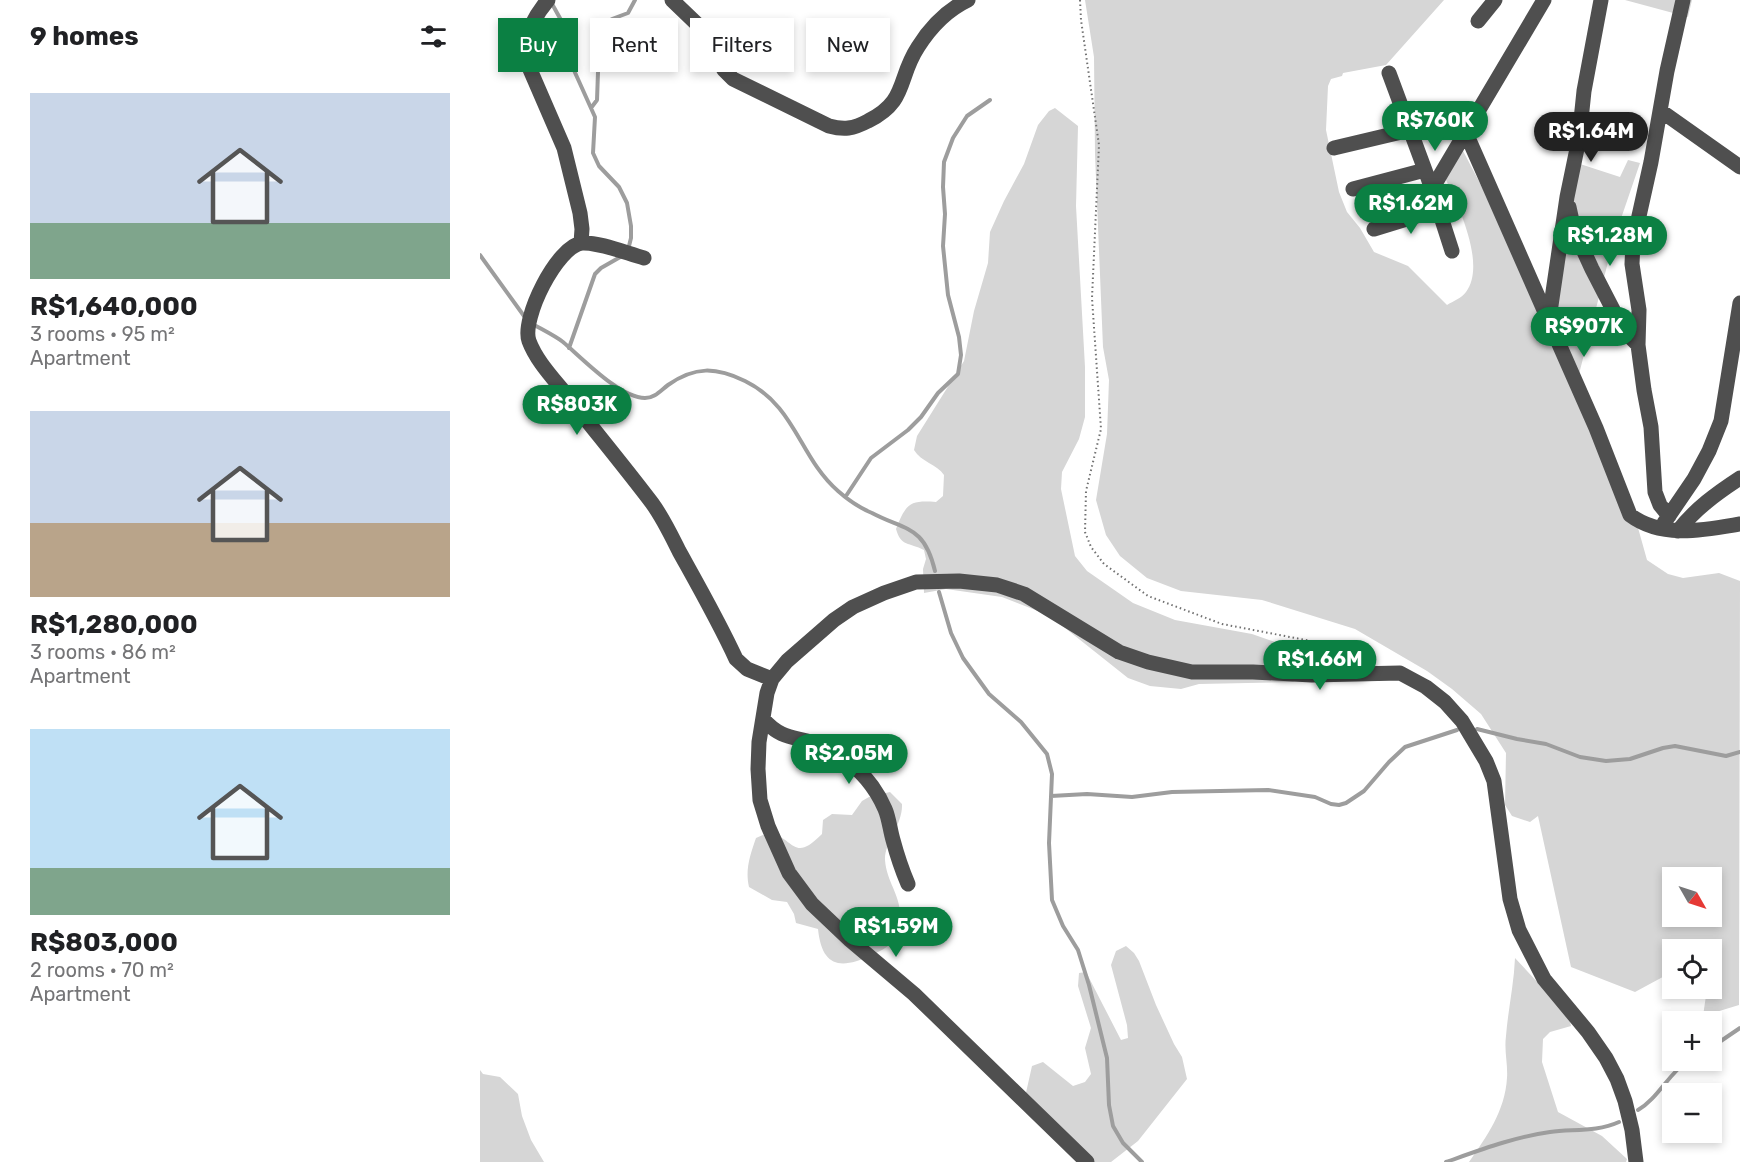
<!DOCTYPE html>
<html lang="en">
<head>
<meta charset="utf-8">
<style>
  :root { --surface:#fff; --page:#f2f2f2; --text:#202124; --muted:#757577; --accent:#0b8043 }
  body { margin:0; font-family:Rubik,sans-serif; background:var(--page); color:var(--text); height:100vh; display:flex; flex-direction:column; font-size:22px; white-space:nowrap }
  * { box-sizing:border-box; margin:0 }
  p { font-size:20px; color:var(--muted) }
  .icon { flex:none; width:33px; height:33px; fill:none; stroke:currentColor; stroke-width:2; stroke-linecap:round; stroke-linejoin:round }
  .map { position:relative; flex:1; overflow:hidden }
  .sheet { display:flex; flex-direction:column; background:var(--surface); width:480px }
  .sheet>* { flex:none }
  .banner { position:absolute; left:18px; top:18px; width:570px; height:54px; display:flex; gap:12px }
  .needle { width:39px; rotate:129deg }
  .tools { position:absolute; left:1182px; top:867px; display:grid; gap:12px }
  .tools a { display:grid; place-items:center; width:60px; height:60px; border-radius:0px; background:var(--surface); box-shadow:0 3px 9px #0003; font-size:30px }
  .price { position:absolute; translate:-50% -51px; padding:0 14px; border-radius:21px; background:var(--accent); color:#fff; font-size:20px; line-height:39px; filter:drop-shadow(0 2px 3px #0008) }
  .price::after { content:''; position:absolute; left:50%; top:36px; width:18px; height:14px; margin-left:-9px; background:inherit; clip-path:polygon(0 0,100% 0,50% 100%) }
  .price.on { background:#222; color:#fff }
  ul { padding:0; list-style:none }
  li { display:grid; align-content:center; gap:12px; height:318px; padding:0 30px }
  li span { display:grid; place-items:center; height:186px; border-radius:0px; color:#555 }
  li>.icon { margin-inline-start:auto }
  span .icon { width:108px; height:108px; fill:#fffc; stroke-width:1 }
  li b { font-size:26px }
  h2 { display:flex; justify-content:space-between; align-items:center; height:72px; padding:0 30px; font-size:26px }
  .pill { padding:0 21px; border-radius:0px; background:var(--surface); box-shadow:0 3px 9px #0003; font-size:21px; line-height:54px }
  .pill.on { background:var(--accent); color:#fff }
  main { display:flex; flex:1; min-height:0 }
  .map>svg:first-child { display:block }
</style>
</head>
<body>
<main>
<section class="sheet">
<h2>9 homes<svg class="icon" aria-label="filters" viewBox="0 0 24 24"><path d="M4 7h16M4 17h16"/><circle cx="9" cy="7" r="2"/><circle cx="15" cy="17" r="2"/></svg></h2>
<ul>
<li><span style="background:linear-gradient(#c9d6e8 70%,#7fa58c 0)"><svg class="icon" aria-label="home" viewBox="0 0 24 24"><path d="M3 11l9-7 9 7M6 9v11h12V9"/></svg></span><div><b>R$1,640,000</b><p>3 rooms · 95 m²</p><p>Apartment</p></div></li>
<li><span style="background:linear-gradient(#c9d6e8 60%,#b9a48a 0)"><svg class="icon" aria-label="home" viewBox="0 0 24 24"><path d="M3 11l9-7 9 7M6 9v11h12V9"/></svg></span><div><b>R$1,280,000</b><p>3 rooms · 86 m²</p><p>Apartment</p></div></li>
<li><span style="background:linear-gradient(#bfe0f5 75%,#7fa58c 0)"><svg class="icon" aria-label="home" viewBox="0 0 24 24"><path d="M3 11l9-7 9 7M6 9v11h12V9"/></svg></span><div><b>R$803,000</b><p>2 rooms · 70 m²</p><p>Apartment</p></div></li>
</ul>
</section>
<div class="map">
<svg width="1260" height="1162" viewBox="0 0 1260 1162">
  <rect width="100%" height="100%" fill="#fff"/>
  <!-- green -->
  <path fill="#d6d6d6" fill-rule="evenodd" d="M605,0H964L906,65L863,73L862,76L851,79L848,86L846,130L859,192L867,212L880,228L894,252L928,266L967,305C973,301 982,298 986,292C1007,264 977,202 963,174L982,149L1074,324L1097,163L1140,177L1148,160L1160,163L1134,239L1099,374L1155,517L1167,560L1188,574L1203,578L1239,573L1260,581L1259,1005L1223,1016L1227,989L1232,988V950H1192V972L1155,992L1091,967L1058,816L1050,822L1032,816L1025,805L1026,753L1001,714L972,689L947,671L875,629L782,600L701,591L667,578L640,556L626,535L616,500L627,434L629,380L623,347L615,154L614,57ZM1192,878H1232V916H1192Z
    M1145,0H1212L1208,17Z
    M575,108L598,126L596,206L605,367V417L599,439L582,472L581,489L595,556L607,571L653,603L695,620L772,634L798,643L812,655L819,659L821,667L818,679L813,682L719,684L701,689L670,686L648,678L580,624L563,613L522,597L466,589L444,593L443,569L446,559L444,550C429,542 421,547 416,529C426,504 429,500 456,502L463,496L464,475C457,464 441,462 434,450L437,436L484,361L494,311L508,263L510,232L524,201L544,164L558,125L569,111Z
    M410,792L422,804C423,825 404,843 405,860C407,888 429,901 416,935C412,946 402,950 392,955C360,970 342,967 338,929L316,923L314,914L307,902L292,900L269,887C265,870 270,855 276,838L290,832C316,841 314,862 342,834L343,820L352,814L372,815L382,801L389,797Z
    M646,946L654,953L659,961L676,1005L694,1044L702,1057L707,1079L658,1141L631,1162H600L543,1106L552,1066L563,1062L593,1086L605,1082L611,1074L605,1048L611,1028L598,986L599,973L606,972L641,1040L648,1038L647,1025L631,965L636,951Z
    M1035,958L1089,1016L1091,1026L1070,1032L1063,1039L1062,1062L1078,1112L1122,1136L1147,1159L1146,1162H989C1007,1136 1025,1111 1027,1078C1028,1064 1024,1051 1026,1036C1028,1010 1034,984 1035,958Z
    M0,1070L3,1074L20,1077L38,1094L42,1116L51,1140L64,1162H0Z"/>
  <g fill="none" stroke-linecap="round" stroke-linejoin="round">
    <!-- stream -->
    <path stroke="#9d9d9d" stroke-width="4" d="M71,2L86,29L88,57L115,117L113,153L119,166L139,187L147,203L151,226V238L148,250
      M111,108L117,100L118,72L125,25L132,19L148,13L155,0
      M0,255L44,316
      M56,326C65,331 75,336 83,342C102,358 140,398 165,398C175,398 181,390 188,385C215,366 236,367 265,381C316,406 319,457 358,491C367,499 380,508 392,513C426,531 444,525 455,571
      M89,348L115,274L121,268L142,256
      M366,496L391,458L428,430L441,417L458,393L478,374L481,355L479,337L468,295L463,246L465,214L463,187L464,162L473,138L487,116L510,100
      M459,592L471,633L483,658L509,694L541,722L567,754L572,774L569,843L572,900L583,926L598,950L609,985L627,1058L629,1105L633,1126L643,1143L662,1162
      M997,729L1037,739L1066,744L1100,757L1126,761L1150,759L1183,748L1195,746L1246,756L1260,752
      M571,796L607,794L652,797L692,792L788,790L835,797L851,804L859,805L866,803L884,791L909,762L925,747L977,730
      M1232,1047L1260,1028
      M1158,1110C1177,1099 1188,1075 1208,1060
      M966,1162C1000,1150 1034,1137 1070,1132C1093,1129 1117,1132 1139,1122"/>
    <!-- path -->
    <path stroke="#717171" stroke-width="2" stroke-dasharray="1.5 3" stroke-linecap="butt" d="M600,0L601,20L619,145L612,298L621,429L606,491L605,532L611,547L624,564L668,596L742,624L878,650L895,659"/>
    <!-- minor -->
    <path stroke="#4f4f4f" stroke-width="15" d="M68,0C55,15 47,32 42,51L84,148L100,213L102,229L101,243
      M192,0L218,25L244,70L253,79L349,126C364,130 373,129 388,121C428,101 417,79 438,47C450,28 467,10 488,0
      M998,21L1015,0
      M909,73L952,189L972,251
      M1181,111L1260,167
      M986,133L1116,428L1150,515C1182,539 1224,530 1260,524
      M854,148L930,130
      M873,189L945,170
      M952,189L1064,0
      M1089,207L1094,230L1112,269L1144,331L1158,345
      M894,229L959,209
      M164,258C146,253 119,242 102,243C77,246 41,319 49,341C56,360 72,377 85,393C114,430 144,466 172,503C183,518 191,535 199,551C219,587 239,622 256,659L267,669L292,679
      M1069,319L1087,197L1099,139L1104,91L1121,0
      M1189,516L1180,505L1175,492L1171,427L1164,390L1158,345L1159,310L1152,264L1153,243L1171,162L1187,71L1203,0
      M1184,523L1214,479L1229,451L1241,421L1260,303
      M1198,531C1215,509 1237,493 1260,478
      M283,719C304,743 319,735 344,747C371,760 393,781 405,809C409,818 410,830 413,840C417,855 422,870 428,884
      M607,1162L434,994L370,940L332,904L309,873L288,826L280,800L278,769L279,742L287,693L292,679L307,661L354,620L373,607L404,593L436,582L479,581L517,585L544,594L639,652L668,662L712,672H773L832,675L920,673L946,687L965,702L982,721L1006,761L1014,781L1030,899L1039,930L1064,979L1108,1032L1126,1058L1137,1079L1145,1101L1152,1130L1156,1162"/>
  </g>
</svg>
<div class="tools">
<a><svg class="needle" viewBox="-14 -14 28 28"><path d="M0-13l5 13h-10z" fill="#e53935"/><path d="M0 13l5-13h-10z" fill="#757577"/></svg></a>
<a><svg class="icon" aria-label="locate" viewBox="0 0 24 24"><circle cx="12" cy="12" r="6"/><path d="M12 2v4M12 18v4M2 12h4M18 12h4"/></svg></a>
<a>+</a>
<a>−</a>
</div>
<b class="price" style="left:955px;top:152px">R$760K</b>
<b class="price on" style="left:1111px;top:163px">R$1.64M</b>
<b class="price" style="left:931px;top:235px">R$1.62M</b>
<b class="price" style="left:1130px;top:267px">R$1.28M</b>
<b class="price" style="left:1104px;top:358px">R$907K</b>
<b class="price" style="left:97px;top:436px">R$803K</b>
<b class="price" style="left:840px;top:691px">R$1.66M</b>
<b class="price" style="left:369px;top:785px">R$2.05M</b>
<b class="price" style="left:416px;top:958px">R$1.59M</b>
<div class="banner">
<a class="pill on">Buy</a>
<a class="pill">Rent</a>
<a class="pill">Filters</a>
<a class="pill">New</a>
</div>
</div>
</main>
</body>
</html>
